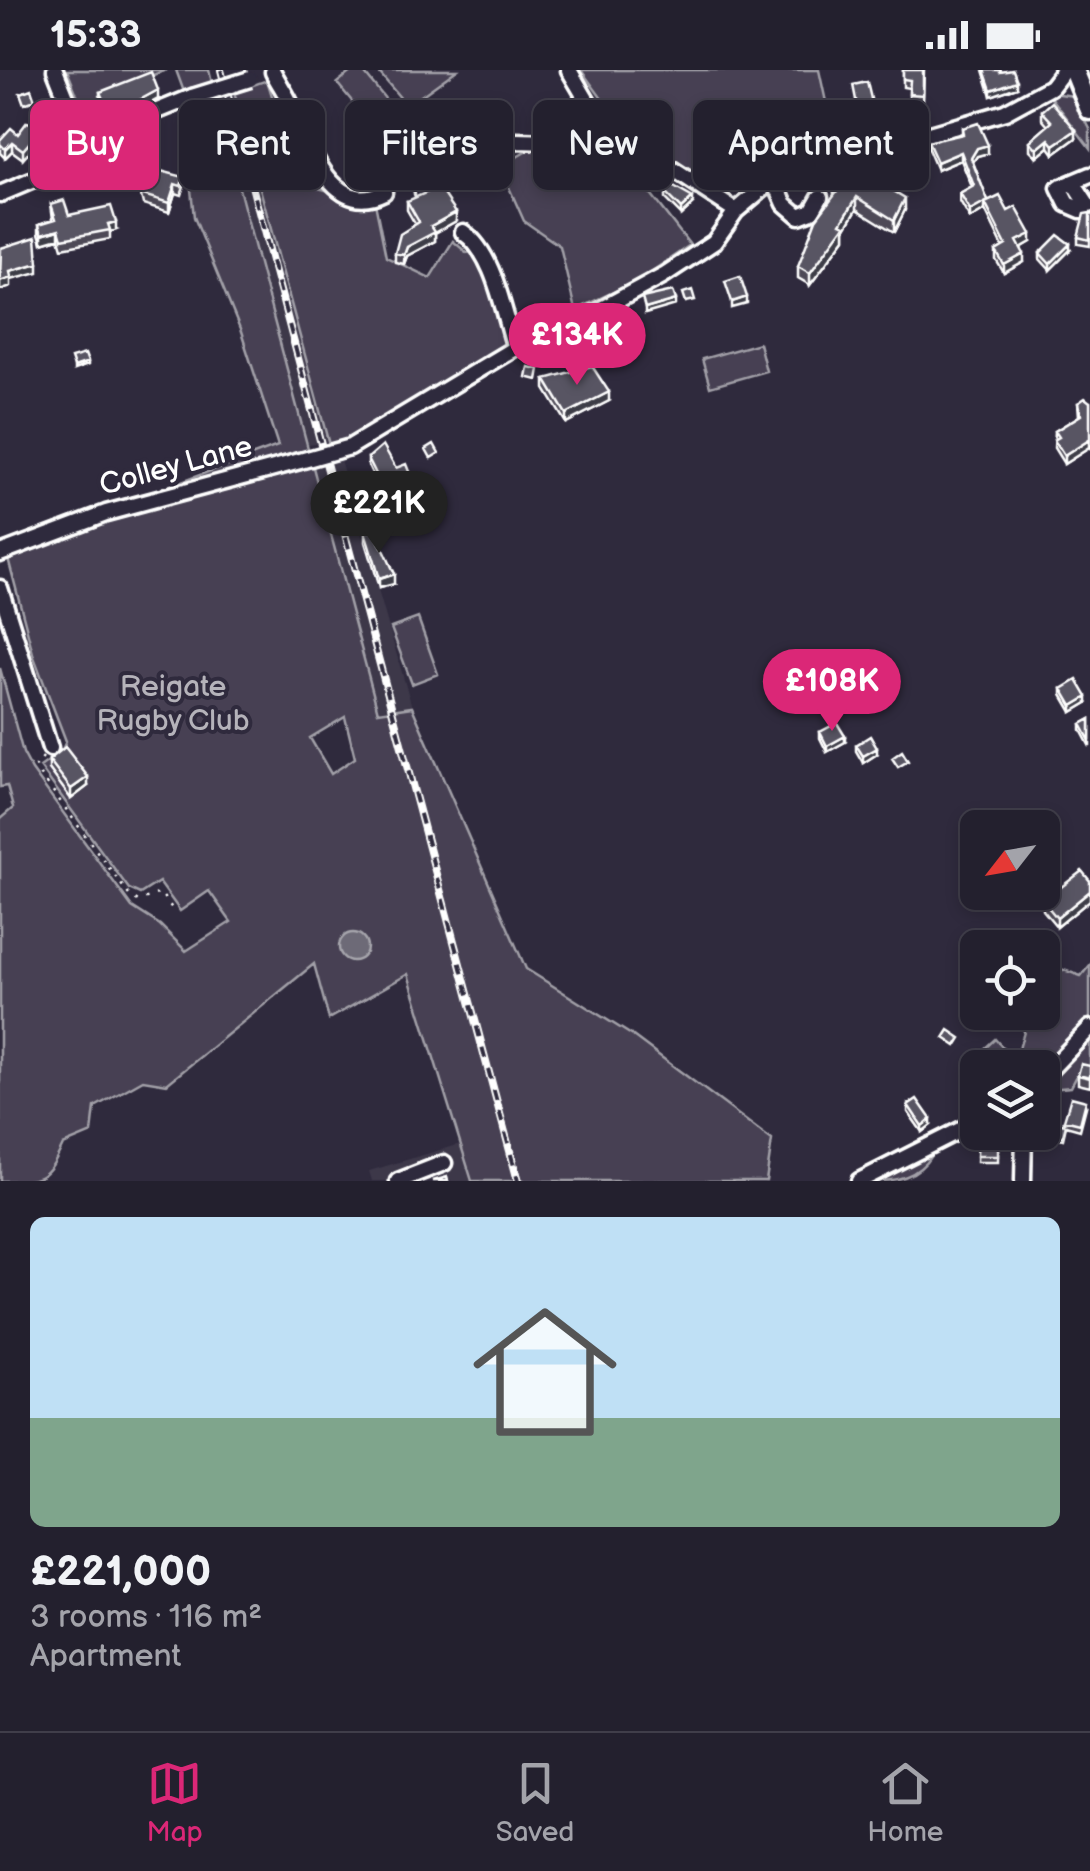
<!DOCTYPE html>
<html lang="en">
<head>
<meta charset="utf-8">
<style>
  :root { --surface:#23202e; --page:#2f2d3a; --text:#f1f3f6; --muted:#a3a3aa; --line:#403e4a; --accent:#db2777 }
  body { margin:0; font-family:"Balsamiq Sans",sans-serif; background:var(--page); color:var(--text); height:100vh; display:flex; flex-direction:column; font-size:38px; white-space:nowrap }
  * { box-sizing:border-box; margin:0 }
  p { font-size:32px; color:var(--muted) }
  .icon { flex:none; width:55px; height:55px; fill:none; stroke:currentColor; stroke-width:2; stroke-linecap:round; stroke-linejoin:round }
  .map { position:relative; height:1111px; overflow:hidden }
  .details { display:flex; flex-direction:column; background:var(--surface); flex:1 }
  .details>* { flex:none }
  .top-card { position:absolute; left:30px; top:30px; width:1030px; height:90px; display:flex; gap:20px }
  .needle { width:65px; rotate:239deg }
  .tools { position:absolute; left:960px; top:740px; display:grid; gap:20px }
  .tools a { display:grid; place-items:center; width:100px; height:100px; border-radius:15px; background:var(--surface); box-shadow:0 5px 15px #0003,0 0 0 2px var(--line); font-size:50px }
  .price { position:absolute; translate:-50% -85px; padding:0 22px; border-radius:35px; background:var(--accent); color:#fff; font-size:32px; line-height:65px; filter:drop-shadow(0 2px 5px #0008) }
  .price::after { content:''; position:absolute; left:50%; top:60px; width:30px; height:22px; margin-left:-15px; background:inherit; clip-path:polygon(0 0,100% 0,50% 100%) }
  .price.selected { background:#222; color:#fff }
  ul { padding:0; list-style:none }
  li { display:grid; align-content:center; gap:20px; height:530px; padding:0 30px }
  li span { display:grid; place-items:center; height:310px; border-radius:15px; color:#555 }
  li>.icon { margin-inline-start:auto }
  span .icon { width:180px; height:180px; fill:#fffc; stroke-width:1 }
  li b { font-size:42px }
  .pill { padding:0 35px; border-radius:15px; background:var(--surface); box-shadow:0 5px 15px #0003,0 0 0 2px var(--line); font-size:35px; line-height:90px }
  .pill.selected { background:var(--accent); color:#fff }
  .status { display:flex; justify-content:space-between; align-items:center; height:70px; padding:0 50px; background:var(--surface); direction:ltr }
  .status svg { height:28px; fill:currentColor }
  .tab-bar { display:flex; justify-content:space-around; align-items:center; height:140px; border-top:2px solid var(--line); background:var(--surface); font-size:28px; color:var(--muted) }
  .tab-bar a { display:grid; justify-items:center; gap:5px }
  .tab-bar .selected { color:var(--accent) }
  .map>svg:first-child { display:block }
</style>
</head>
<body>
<div class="status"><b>15:33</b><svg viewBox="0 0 49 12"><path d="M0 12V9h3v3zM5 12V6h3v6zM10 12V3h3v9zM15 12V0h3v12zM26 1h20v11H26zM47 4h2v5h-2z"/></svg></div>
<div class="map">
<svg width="1090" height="1111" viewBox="0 0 1090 1111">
  <rect width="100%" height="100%" fill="#2f2a3d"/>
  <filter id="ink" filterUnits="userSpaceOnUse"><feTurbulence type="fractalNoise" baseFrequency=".01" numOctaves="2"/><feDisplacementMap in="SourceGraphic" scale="20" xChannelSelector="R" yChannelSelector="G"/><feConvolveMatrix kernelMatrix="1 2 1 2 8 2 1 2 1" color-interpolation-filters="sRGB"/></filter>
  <g filter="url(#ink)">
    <!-- built -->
    <path fill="#3c3749" d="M267,10L338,371L294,375L185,36Z
      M339,386L412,637L546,1111H372L369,1101L460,1074L310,395Z"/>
    <!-- green -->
    <path fill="#464152" stroke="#a2a0a8" stroke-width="2.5" fill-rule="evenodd" d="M67,0H166L99,26L110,55L92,62Z
      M176,0H209L212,13L184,22Z
      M353,0H362L395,41L374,58L337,13Z
      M377,0H457L407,36Z
      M581,0H819L835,73L771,89L726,119L632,70Z
      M267,10L299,113L375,133L386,187L430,208L453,171L467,183L476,181L509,272L349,374L330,378L234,22Z
      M1045,12L1053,23L1073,26L1090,59V78L1041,14Z
      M215,28L378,642L412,637L526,899L633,966L772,1070L766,1111H472L408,904L329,949L314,894L167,1014L143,1010L95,1037L92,1063L63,1075C46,1111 42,1111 0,1111V749L13,738L7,716L0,717V598L23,683L32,700L132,837L160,855L186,881L231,852L209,821L180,841L159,812L140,824L129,819L40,697L61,682L66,671L34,587L8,488L55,467L154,438L151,423L278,376L241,262L194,147L182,37ZM345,647L355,688L331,704L310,668Z
      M544,71L605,83L649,98L648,121L690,175L639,210L575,240L560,176L524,151L500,97Z
      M759,273L766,301L710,317L702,289Z
      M418,548L438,604L412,614L391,558Z
      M1090,895V953L1043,1004L1042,998L992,997L983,980L995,969L1010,986L1018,982L1024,962L1022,943L1042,942L1043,898H1058L1081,906Z
      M1090,962V999L1082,996L1071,1017L1049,1019L1043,1025L1042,1011Z
      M935,1078C924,1103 903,1111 878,1111V1105Z"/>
    <!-- water -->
    <path fill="#6d6a77" stroke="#a7a6ad" stroke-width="2.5" d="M339 877a14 14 0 1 1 28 0a14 14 0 1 1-28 0Z"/>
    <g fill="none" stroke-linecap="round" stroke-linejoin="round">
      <!-- minor casing -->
      <g stroke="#fff" stroke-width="21">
        <path id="minor" d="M55,0L89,85
          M569,0L600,53L607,76
          M273,2C279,14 287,25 292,37C309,71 330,149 384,122
          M774,109L785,134L799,146L812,141L820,127
          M1073,113L1088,136L1081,140L1067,134L1059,118L1090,105
          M423,122L483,85L516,71L589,73L660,91L736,141
          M0,124L72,94L133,61L155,42L192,27
          M463,162C495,184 503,242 515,278
          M350,377L523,273L598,241L664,205L714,172L736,141L774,109L1005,42L1051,17L1064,0
          M0,483L106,443L300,391
          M0,518L50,678
          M1042,1008L1090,958
          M398,1111L444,1093
          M859,1111L978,1051
          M1023,1111L1024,1062"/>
      </g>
      <!-- major casing -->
      <g stroke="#fff" stroke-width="25">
        <path id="major" d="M1074,0L1090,40"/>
      </g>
      <!-- path -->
      <path stroke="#fff" stroke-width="2.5" stroke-dasharray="2.5 8" stroke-linecap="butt" d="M43,687L36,696L38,701L129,825L138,831L160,823L174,841"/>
      <!-- minor -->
      <use href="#minor" stroke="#2f2a3d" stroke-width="14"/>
      <!-- major -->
      <use href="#major" stroke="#2f2a3d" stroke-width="18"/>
      <!-- rail casing -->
      <g stroke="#fff" stroke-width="8">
        <path id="rail" d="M221,0L518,1111"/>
      </g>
      <!-- rail -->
      <use href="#rail" stroke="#2f2a3d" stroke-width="4" stroke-dasharray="11" stroke-linecap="butt"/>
      <!-- minor-bridge casing -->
      <g stroke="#fff" stroke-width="21" stroke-linecap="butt">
        <path id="minor-bridge" d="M192,27L250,9
          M300,391L350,377"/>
      </g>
      <!-- minor-bridge -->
      <use href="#minor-bridge" stroke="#2f2a3d" stroke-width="14"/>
    </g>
    <!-- wall -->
    <path fill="#4d4956" stroke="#fff" stroke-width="2.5" d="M903,0H924L923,33L909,32V18L903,17Z
      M983,0H1000L1017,17L991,26Z
      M100,22L158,29L110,55L100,31Z
      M1042,41L1076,68L1054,84L1049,77L1037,87L1030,80V71L1048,56L1042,49Z
      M962,58L988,83L977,86L973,92L988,132L1008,141L1031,172L1021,178L1024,192L1004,203L996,190V181L1003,177L985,140L970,149L960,132V124L972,117L961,90L937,100L928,79V72L962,64Z
      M18,64L48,67L36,86L30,81L23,89L12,81L5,88L0,83V70Z
      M399,65L391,73L405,100L389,113L383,112L380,108V99L367,83V73Z
      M866,104L905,140L894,162L857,139L845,159V168L810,215L798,208V196L834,125L833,112Z
      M138,105L184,116L181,125L175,123L169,142L143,134L138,114Z
      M665,123L693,134L681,145L665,129Z
      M407,131L456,151L435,163V171L407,186L404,194L395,192V183L415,154L407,140Z
      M51,134L69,145L116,160L110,162V169L62,178L59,168L42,173L39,163V154L53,149Z
      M1090,143V176L1078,174V167Z
      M1070,180L1050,200L1040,189V183Z
      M545,309L609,331L566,353L545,319Z
      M1090,332V380L1089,378L1064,394L1054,378L1055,361L1079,346L1078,333Z
      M368,388L396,398L412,417L380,430V438L372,441L368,432V424L373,422L371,411L375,410L368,395Z
      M365,462L394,514L379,518L365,472Z
      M1062,619L1087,633L1072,642L1062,625Z
      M1090,649V677L1081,660V654Z
      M820,662L845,672L827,682L820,668Z
      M856,675L877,684L863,693L856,681Z
      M49,690L88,716L71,729L49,699Z
      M1090,811V830L1057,857L1043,840V831Z
      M1090,996V1017L1078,1014V1005Z
      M908,1035L931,1055L922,1062L908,1042Z
      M1086,1037L1080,1060L1066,1056L1063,1069L1053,1067V1064L1064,1055V1050Z
      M978,1062H998V1092H977Z"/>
    <!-- shaded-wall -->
    <path fill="#3e3c46" stroke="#fff" stroke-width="2.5" d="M1017,11V17L991,26V20Z
      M158,20V29L110,55V46Z
      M875,46V52L855,57V51Z
      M399,56V65L387,77V68Z
      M48,58V67L36,86V76Z
      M1076,60V68L1054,84V75Z
      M1049,69V77L1037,87V79Z
      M12,72V81L5,88V79Z
      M30,72V81L23,89V80Z
      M988,75V83L977,86L971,95V88L977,78Z
      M961,82V90L937,100V92Z
      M441,87V93L427,99V92Z
      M405,91V100L389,113V104Z
      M175,114V123L169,142V133Z
      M857,127V139L845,159V168L810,215V203Z
      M693,128V134L681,145V139Z
      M905,128V140L894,162V150Z
      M988,131L985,133V140L970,149V141Z
      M456,142V151L435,163V171L407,186L404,194V185L407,177L431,156Z
      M116,152V160L110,162L108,154Z
      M59,159V168L42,173V164Z
      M1031,164V172L1017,180V171Z
      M1070,174V180L1050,200V194Z
      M1024,184V192L1004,203V195Z
      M38,193V202L11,209V216L0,220V211L10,201Z
      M747,227V234L732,238V232Z
      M676,230V235L645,244V239Z
      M88,292V295L74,300V297Z
      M609,322V331L566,353V344Z
      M1089,370V378L1064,394V386Z
      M412,409V417L377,431V424Z
      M380,430V438L372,441V434Z
      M394,504V514L379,518V509Z
      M1087,627V633L1072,642V636Z
      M845,666V672L827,682V676Z
      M877,678V684L863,693V686Z
      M88,707V716L71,729V719Z
      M1090,821V830L1057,857V848Z
      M978,1034V1040L970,1043V1037Z
      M931,1049V1055L922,1062V1056Z"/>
    <!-- building -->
    <path fill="#595564" stroke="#fff" stroke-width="2.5" d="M903,0H923V25L909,24L910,10L903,9Z
      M984,0H1000V2L1013,0L1017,11L991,20Z
      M151,2L158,20L110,46L100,22Z
      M867,12L875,46L855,51L853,41L858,40L853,15Z
      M31,19L35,30L24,34L20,23Z
      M1052,32L1076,60L1054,75L1049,69L1037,79L1030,71L1052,52L1042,41Z
      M395,51L399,56L387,68L405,91L389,104L383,102L380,99L385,95L367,73Z
      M27,52L48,58L36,76L30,72L23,80L12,72L5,79L0,74V70L11,58L18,64Z
      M978,53L988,75L977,78L971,88L988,131L970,141L960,124L974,116L961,82L937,92L928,72L963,64L962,58Z
      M457,74L463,82L453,88L448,82Z
      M437,76L441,87L427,92L423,81Z
      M858,90L866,95L862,102L905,128L894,150L857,127L841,153L845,155L810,203L798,196L816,149L840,117L833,112L845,92L854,97Z
      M157,100L184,107L181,116L175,114L169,133L143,125L138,105Z
      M672,116L693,128L681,139L665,123Z
      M439,117L456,142L431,156L435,162L407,177L404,185L395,183L400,164L419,152L407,131Z
      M1000,126L1008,141L1016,137L1031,164L1017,171L1024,184L1004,195L996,181L1006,175L985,133Z
      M64,130L69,145L111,136L116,152L108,154L110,160L62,169L59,159L42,164L39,154L56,149L51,134Z
      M1090,143V170L1078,167L1084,144Z
      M1058,165L1070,174L1050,194L1040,183Z
      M36,167L38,193L10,201L11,207L0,211L1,178Z
      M740,206L747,227L732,232L725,211Z
      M692,220L695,230L686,232L683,223Z
      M673,221L676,230L645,239L642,228Z
      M85,284L88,292L74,297L71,288Z
      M592,296L609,322L566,344L545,309Z
      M528,297L539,299L537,310L526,307Z
      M1085,328L1090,332V372L1089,370L1064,386L1054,370L1059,367L1055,361L1081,345L1078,333Z
      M434,374L439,383L431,388L426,379Z
      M383,375L396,398L406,394L412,409L377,424L380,430L372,434L368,424L376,421L371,411L378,408L368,388Z
      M374,460L394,504L379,509L365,462Z
      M1077,610L1087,627L1072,636L1062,619Z
      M1090,649V671L1081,654Z
      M837,653L845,666L827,676L820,662Z
      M870,666L877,678L863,686L856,675Z
      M65,677L88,707L71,719L49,690Z
      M902,681L908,691L898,697L892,688Z
      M1082,801L1090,811V821L1057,848L1043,831Z
      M949,960L961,968L956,976L944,968Z
      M1081,994L1090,996V1008L1078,1005Z
      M978,1023V1034L970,1037L966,1031Z
      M1071,1027L1086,1031L1080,1054L1064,1050Z
      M917,1029L931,1049L922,1056L908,1035Z
      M1056,1053L1066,1055L1063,1066L1053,1064Z
      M978,1062H998V1086H977Z
      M447,1107L448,1111H433Z"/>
  </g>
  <g text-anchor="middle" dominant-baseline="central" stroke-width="8" stroke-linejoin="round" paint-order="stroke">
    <!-- street labels -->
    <g font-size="30" fill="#fff" stroke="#2f2a3d">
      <text transform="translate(176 396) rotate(-15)">Colley Lane</text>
    </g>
    <!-- park labels -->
    <g font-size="30" fill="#b5b3ba" stroke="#2f2a3d">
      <text x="173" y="617">Reigate<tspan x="173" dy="34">Rugby Club</tspan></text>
    </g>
  </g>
</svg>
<div class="tools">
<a><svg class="needle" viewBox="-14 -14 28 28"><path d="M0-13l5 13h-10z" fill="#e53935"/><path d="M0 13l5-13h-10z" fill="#a3a3aa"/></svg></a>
<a><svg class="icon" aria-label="locate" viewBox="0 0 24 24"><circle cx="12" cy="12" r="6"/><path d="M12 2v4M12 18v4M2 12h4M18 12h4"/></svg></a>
<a><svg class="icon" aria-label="layers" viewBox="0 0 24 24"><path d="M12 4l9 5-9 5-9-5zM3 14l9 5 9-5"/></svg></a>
</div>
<b class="price" style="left:577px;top:318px">£134K</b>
<b class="price selected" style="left:379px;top:486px">£221K</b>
<b class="price" style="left:832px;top:664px">£108K</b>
<div class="top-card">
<a class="pill selected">Buy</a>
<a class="pill">Rent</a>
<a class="pill">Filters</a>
<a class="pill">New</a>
<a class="pill">Apartment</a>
</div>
</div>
<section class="details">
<ul>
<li><span style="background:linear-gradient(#bfe0f5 65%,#7fa58c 0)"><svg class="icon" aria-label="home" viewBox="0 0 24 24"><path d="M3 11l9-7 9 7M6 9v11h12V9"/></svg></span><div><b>£221,000</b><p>3 rooms · 116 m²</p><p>Apartment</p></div></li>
</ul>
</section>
<nav class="tab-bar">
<a class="selected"><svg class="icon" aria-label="map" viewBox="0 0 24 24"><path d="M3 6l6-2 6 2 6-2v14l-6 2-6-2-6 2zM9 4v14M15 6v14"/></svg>Map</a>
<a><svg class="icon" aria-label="saved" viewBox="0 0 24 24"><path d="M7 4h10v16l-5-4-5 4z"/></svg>Saved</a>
<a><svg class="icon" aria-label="home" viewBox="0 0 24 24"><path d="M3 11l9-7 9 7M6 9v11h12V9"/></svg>Home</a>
</nav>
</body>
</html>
